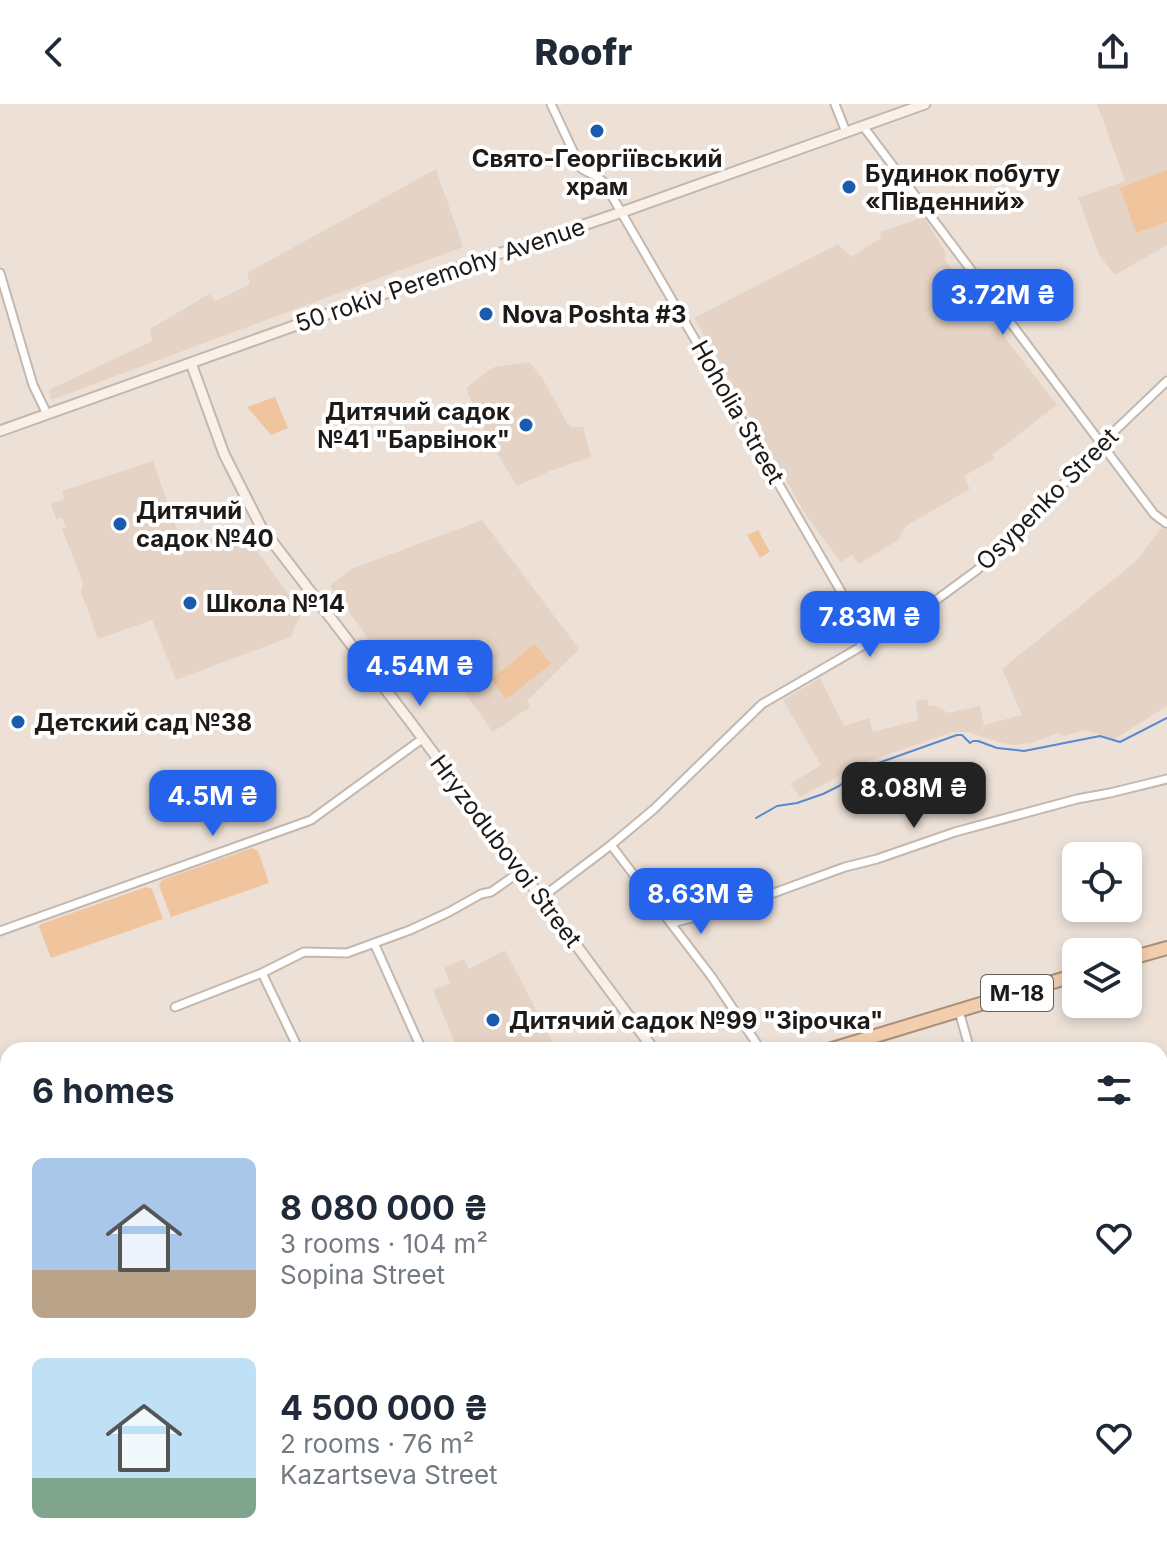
<!DOCTYPE html>
<html lang="en">
<head>
<meta charset="utf-8">
<style>
  :root { --surface:#fff; --page:#f2f2f3; --text:#1f2937; --muted:#747a83; --accent:#2563eb }
  body { margin:0; font-family:Inter,sans-serif; background:var(--page); color:var(--text); height:100vh; display:flex; flex-direction:column; font-size:30px; white-space:nowrap }
  * { box-sizing:border-box; margin:0 }
  p { font-size:26px; color:var(--muted) }
  .icon { flex:none; width:44px; height:44px; fill:none; stroke:currentColor; stroke-width:2; stroke-linecap:round; stroke-linejoin:round }
  .map { position:relative; flex:1; overflow:hidden }
  .side { position:absolute; left:0px; top:938px; width:1168px; height:512px; display:flex; flex-direction:column; background:var(--surface); border-radius:24px 24px 0 0; box-shadow:0 4px 12px #0003 }
  .side>* { flex:none }
  .buttons { position:absolute; left:1062px; top:738px; display:grid; gap:16px }
  .buttons a { display:grid; place-items:center; width:80px; height:80px; border-radius:12px; background:var(--surface); box-shadow:0 4px 12px #0003; font-size:40px }
  .price { position:absolute; translate:-50% -68px; padding:0 18px; border-radius:16px; background:var(--accent); color:#fff; font-size:26px; line-height:52px; filter:drop-shadow(0 2px 4px #0008) }
  .price::after { content:''; position:absolute; left:50%; top:48px; width:24px; height:18px; margin-left:-12px; background:inherit; clip-path:polygon(0 0,100% 0,50% 100%) }
  .price.active { background:#222; color:#fff }
  ul { padding:0; list-style:none }
  li { display:flex; align-items:center; gap:24px; height:200px; padding:0 32px }
  li span { display:grid; place-items:center; flex:none; width:224px; height:160px; border-radius:12px; color:#555 }
  li>.icon { margin-inline-start:auto }
  span .icon { width:96px; height:96px; fill:#fffc; stroke-width:1 }
  li b { font-size:34px }
  h2 { display:flex; justify-content:space-between; align-items:center; height:96px; padding:0 32px; font-size:34px }
  header { display:flex; justify-content:space-between; align-items:center; height:104px; padding:0 32px; background:var(--surface); font-size:36px; font-weight:800 }
  .map>svg:first-child { display:block }
</style>
</head>
<body>
<header><svg class="icon" aria-label="back" viewBox="0 0 24 24"><path d="M15 5l-7 7 7 7"/></svg>Roofr<svg class="icon" aria-label="share" viewBox="0 0 24 24"><path d="M12 15V3M7 8l5-5 5 5M5 13v7h14v-7"/></svg></header>
<div class="map">
<svg width="1167" height="1450" viewBox="0 0 1167 1450">
  <rect width="100%" height="100%" fill="#ede1d7"/>
  <!-- built -->
  <path fill="#e5d4c5" d="M1097,0H1167V141L1115,171L1099,151L1078,94L1125,77Z
    M436,65L463,143L51,296L49,286L152,237L150,225L209,190L216,197L250,180L247,169Z
    M924,113L946,149L945,156L1057,301L992,351L994,355L964,372L970,385L906,422L898,436L859,460L852,451L841,458L807,413L694,214L838,140L851,153L881,134L880,128Z
    M529,258L543,275L567,319L572,323H583L591,353L550,367L517,382L489,336L468,290L467,283L494,263Z
    M153,357L183,443L240,423L302,509L295,522L291,533L176,576L152,516L98,535L81,488L83,479L62,425L66,423L62,414L56,415L51,400L64,395L62,387Z
    M482,416L579,545L527,597L530,603L493,628L449,568L412,594L330,482L351,465Z
    M1164,421L1167,426V602L1115,635L1085,626L1064,632L1058,629L1031,639L1013,641L1001,639L968,628H953L866,658L800,693L790,680L821,661L783,596L820,574L844,622L869,614L873,628L918,616L916,597L927,595L929,602H936L949,609L980,602L984,621L1022,611L1002,565L1136,457Z
    M505,846L557,946H458L433,886L450,879L444,864L464,855L469,865Z"/>
  <!-- green -->
  <path fill="#f0c49d" d="M1167,66V118L1136,129L1120,84Z
    M275,293L288,324L271,331L247,303Z
    M758,426L770,448L760,454L747,431Z
    M535,540L551,560L506,595L491,575Z
    M252,744L258,747L269,779L171,813L159,781L162,776Z
    M146,783L152,785L163,815L51,854L39,823L41,820Z"/>
  <g fill="none" stroke-linecap="round" stroke-linejoin="round">
    <!-- stream -->
    <path stroke="#5789cc" stroke-width="2" d="M756,714L777,702L797,699L823,690L839,682L855,670L861,669L870,662L957,631H962L970,639L973,637H978L997,644L1024,647L1100,632L1120,638L1167,614"/>
    <!-- street casing -->
    <g stroke="#c3b8af" stroke-width="11">
      <path id="street" d="M551,0L581,64C590,71 600,71 606,82L861,522L863,533L860,543
        M835,0L846,28
        M863,22L1154,410L1166,419
        M0,169L33,281L47,310
        M611,741L711,872L761,946
        M541,794L611,741L654,705L762,600L900,520L939,494L977,466L1014,432L1102,339L1167,277
        M672,819L738,802L845,763L877,755L955,728L1077,695L1110,689L1167,675
        M0,827L311,716L422,635
        M374,839L422,946
        M262,869L299,946
        M175,903L262,869L304,848L347,849L410,826L449,808L481,790L491,788L521,767
        M959,907L970,946
        M1160,1115L1167,1113
        M0,1261L8,1276
        M0,1314L8,1312
        M1160,1350L1167,1348
        M0,1434L8,1438
        M86,1442L89,1450
        M538,1442L539,1450
        M188,1450L209,1442
        M801,1450L830,1442
        M1031,1450V1442
        M1164,1450L1167,1447"/>
    </g>
    <!-- secondary casing -->
    <g stroke="#c3b8af" stroke-width="13">
      <path id="secondary" d="M191,259L224,350L261,423L412,620L654,946
        M0,327L445,168L622,108L925,0
        M0,1072L8,1095
        M790,1442L791,1450"/>
    </g>
    <!-- highway casing -->
    <g stroke="#a88f79" stroke-width="16">
      <path id="highway" d="M1128,855L1167,844
        M829,946L1076,871
        M0,1189L8,1186"/>
    </g>
    <!-- street -->
    <use href="#street" stroke="#fff" stroke-width="7"/>
    <!-- secondary -->
    <use href="#secondary" stroke="#fbf0e7" stroke-width="9"/>
    <!-- highway -->
    <use href="#highway" stroke="#f2ceae" stroke-width="12"/>
  </g>
  <!-- markers -->
  <g fill="#195bac" stroke="#fff" stroke-width="3">
    <circle cx="597" cy="27" r="8"/>
    <circle cx="849" cy="83" r="8"/>
    <circle cx="486" cy="210" r="8"/>
    <circle cx="526" cy="321" r="8"/>
    <circle cx="120" cy="420" r="8"/>
    <circle cx="190" cy="499" r="8"/>
    <circle cx="18" cy="618" r="8"/>
    <circle cx="493" cy="916" r="8"/>
  </g>
  <g text-anchor="middle" dominant-baseline="central" stroke-width="8" stroke-linejoin="round" paint-order="stroke">
    <!-- shield labels -->
    <rect fill="#fff" stroke="#625f5d" stroke-width="2" x="981" y="871" width="72" height="36" rx="6"/>
    <g font-size="22" font-weight="bold" fill="#1e1a17">
      <text x="1017" y="889">М-18</text>
    </g>
    <!-- poi labels -->
    <g font-size="24" font-weight="bold" fill="#1e1a17" stroke="#fff" text-anchor="start">
      <text x="597" y="54" text-anchor="middle">Свято-Георгіївський<tspan x="597" dy="28">храм</tspan></text>
      <text x="865" y="69">Будинок побуту<tspan x="865" dy="28">«Південний»</tspan></text>
      <text x="502" y="210">Nova Poshta #3</text>
      <text x="510" y="307" text-anchor="end">Дитячий садок<tspan x="510" dy="28">№41 "Барвінок"</tspan></text>
      <text x="136" y="406">Дитячий<tspan x="136" dy="28">садок №40</tspan></text>
      <text x="206" y="499">Школа №14</text>
      <text x="34" y="618">Детский сад №38</text>
      <text x="509" y="916">Дитячий садок №99 "Зірочка"</text>
    </g>
    <!-- street labels -->
    <g font-size="24" fill="#1e1a17" stroke="#fff">
      <text transform="translate(440 171) rotate(-19)">50 rokiv Peremohy Avenue</text>
      <text transform="translate(738 308) rotate(60)">Hoholia Street</text>
      <text transform="translate(1047 395) rotate(-45)">Osypenko Street</text>
      <text transform="translate(506 747) rotate(53)">Hryzodubovoi Street</text>
    </g>
  </g>
</svg>
<div class="buttons">
<a><svg class="icon" aria-label="locate" viewBox="0 0 24 24"><circle cx="12" cy="12" r="6"/><path d="M12 2v4M12 18v4M2 12h4M18 12h4"/></svg></a>
<a><svg class="icon" aria-label="layers" viewBox="0 0 24 24"><path d="M12 4l9 5-9 5-9-5zM3 14l9 5 9-5"/></svg></a>
</div>
<b class="price" style="left:1003px;top:233px">3.72M ₴</b>
<b class="price" style="left:870px;top:555px">7.83M ₴</b>
<b class="price" style="left:420px;top:604px">4.54M ₴</b>
<b class="price active" style="left:914px;top:726px">8.08M ₴</b>
<b class="price" style="left:213px;top:734px">4.5M ₴</b>
<b class="price" style="left:701px;top:832px">8.63M ₴</b>
<section class="side">
<h2>6 homes<svg class="icon" aria-label="filters" viewBox="0 0 24 24"><path d="M4 7h16M4 17h16"/><circle cx="9" cy="7" r="2"/><circle cx="15" cy="17" r="2"/></svg></h2>
<ul>
<li><span style="background:linear-gradient(#a9c7e8 70%,#b9a48a 0)"><svg class="icon" aria-label="home" viewBox="0 0 24 24"><path d="M3 11l9-7 9 7M6 9v11h12V9"/></svg></span><div><b>8 080 000 ₴</b><p>3 rooms · 104 m²</p><p>Sopina Street</p></div><svg class="icon" aria-label="heart" viewBox="0 0 24 24"><path d="M12 20l-8-8c-3-5 5-10 8-4 3-6 11-1 8 4z"/></svg></li>
<li><span style="background:linear-gradient(#bfe0f5 75%,#7fa58c 0)"><svg class="icon" aria-label="home" viewBox="0 0 24 24"><path d="M3 11l9-7 9 7M6 9v11h12V9"/></svg></span><div><b>4 500 000 ₴</b><p>2 rooms · 76 m²</p><p>Kazartseva Street</p></div><svg class="icon" aria-label="heart" viewBox="0 0 24 24"><path d="M12 20l-8-8c-3-5 5-10 8-4 3-6 11-1 8 4z"/></svg></li>
</ul>
</section>
</div>
</body>
</html>
